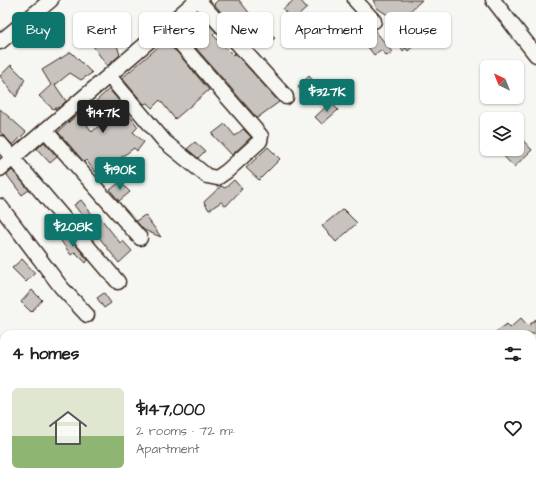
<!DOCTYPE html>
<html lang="en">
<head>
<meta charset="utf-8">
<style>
  :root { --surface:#fff; --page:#f6f6f6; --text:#202124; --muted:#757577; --line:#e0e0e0; --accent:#0f766e }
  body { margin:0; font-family:"Architects Daughter",sans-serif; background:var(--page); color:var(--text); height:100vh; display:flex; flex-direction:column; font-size:15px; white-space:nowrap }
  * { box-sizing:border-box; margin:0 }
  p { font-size:13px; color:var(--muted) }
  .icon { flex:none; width:22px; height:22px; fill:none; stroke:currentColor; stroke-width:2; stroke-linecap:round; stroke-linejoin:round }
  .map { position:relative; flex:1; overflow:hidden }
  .drawer { position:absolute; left:0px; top:330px; width:536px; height:156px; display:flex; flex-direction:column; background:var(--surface); border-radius:12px 12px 0 0; box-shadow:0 1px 3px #0004 }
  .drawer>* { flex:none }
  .top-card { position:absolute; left:12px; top:12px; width:512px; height:36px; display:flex; gap:8px }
  .needle { width:26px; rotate:317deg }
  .controls { position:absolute; left:480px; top:60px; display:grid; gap:8px }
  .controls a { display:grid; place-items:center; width:44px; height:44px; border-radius:6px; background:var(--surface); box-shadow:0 1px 3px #0004; font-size:20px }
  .price { position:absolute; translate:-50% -34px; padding:0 9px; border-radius:4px; background:var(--accent); color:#fff; font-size:13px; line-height:26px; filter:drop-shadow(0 1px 2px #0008) }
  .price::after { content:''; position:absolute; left:50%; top:24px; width:12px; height:9px; margin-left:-6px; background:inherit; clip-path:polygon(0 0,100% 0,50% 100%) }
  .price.active { background:#222; color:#fff }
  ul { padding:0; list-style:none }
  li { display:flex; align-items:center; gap:12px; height:100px; padding:0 12px }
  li+li { border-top:1px solid var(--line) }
  li span { display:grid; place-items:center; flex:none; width:112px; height:80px; border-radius:6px; color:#555 }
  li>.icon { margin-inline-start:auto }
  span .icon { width:48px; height:48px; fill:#fffc; stroke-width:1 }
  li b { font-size:17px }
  h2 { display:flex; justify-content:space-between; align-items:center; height:48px; padding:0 12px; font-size:17px }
  .pill { padding:0 14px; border-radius:6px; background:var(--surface); box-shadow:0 1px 3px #0004; font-size:14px; line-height:36px }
  .pill.active { background:var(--accent); color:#fff }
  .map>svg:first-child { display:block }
</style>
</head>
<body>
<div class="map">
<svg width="536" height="486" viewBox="0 0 536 486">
  <rect width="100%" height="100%" fill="#f6f6f2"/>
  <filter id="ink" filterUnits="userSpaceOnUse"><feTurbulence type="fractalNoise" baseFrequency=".025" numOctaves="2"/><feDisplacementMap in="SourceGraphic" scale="8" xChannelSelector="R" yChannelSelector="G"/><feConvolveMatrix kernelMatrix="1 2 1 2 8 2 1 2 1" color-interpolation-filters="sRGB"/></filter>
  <g filter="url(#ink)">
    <!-- building -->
    <path fill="#c8c3be" stroke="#3b2a1e" d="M218,0H239L254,19L256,17L275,38L265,46L243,21L238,26L230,16L227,19L214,4Z
      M294,0H300L307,8L292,21L283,9Z
      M373,0H422L398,22L377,8Z
      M197,11L216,32L213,35L233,55L235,53L279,102L257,118L189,40L198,32L187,20Z
      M357,15L368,27L374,29L392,52L387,56L381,50L374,55L365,43L371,39L352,20Z
      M98,23L113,33L120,55L107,66L87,37Z
      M411,28L421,39L408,51L406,48L403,51L397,41Z
      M326,30L335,41L327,47L318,37Z
      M164,42L177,52L209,90L175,119L160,100L152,108L147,103L144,104L122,78Z
      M71,52L92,73L81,80L70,73L55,85L66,101L60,107L53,109L39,96L51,85L42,70Z
      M11,65L25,79L16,97L0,76Z
      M309,76L320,88L308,98L298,87Z
      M109,89L130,114L129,115L138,127L133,132L144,142L137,151L134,148L112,164L110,161L95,172L86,160L84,162L58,132L79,113L92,132L106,119L94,103Z
      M331,102L338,110L322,124L315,117Z
      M0,109L26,132L13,145L0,132Z
      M225,124L235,136L243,129L251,137L232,155L212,134Z
      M517,134L532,150L514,167L497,149H517Z
      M44,142L57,157L50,163L37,149Z
      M195,142L205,151L198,158L187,149Z
      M268,147L280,159L259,180L246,168Z
      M12,170L29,190L22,195L7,175Z
      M234,180L242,189L226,206L221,202L209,210L204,202L221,186L225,188Z
      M120,182L130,192L119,201L110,190Z
      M81,200L95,218L98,215L121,244L123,241L132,251L119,263L74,205Z
      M343,209L357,223L336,242L322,226Z
      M145,215L161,237L144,230L136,221Z
      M68,236L88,260L86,263L75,252L71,255L61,241Z
      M22,259L35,273L26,282L12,268Z
      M32,290L42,300L31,312L21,302Z
      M104,293L111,303L104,308L97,298Z
      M521,318L528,326L536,319V334H493L507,324L510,328Z"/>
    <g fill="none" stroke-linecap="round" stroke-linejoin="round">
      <!-- minor casing -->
      <g stroke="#3b2a1e" stroke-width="17">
        <path id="minor" d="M198,0L286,97
          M355,0L374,21
          M493,0L536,55
          M0,42L51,0
          M109,76L165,142L207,176L217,178L227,171L260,141L261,136L166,27
          M45,130L140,238
          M0,143L118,282
          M0,169L197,0
          M0,206L61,287L87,315
          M532,401L536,398
          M432,486L436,482"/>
      </g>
      <!-- minor -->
      <use href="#minor" stroke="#f6f6f2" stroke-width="14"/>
    </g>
  </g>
</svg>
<div class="controls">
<a><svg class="needle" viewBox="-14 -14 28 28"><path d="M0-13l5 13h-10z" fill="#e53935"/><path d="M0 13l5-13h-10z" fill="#757577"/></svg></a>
<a><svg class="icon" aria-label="layers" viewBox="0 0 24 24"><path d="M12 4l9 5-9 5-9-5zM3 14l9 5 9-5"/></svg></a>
</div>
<b class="price" style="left:327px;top:113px">$327K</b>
<b class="price active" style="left:103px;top:134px">$147K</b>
<b class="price" style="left:120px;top:191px">$190K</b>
<b class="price" style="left:73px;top:248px">$208K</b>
<div class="top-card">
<a class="pill active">Buy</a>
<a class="pill">Rent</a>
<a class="pill">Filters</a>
<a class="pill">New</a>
<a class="pill">Apartment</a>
<a class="pill">House</a>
</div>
<section class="drawer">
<h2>4 homes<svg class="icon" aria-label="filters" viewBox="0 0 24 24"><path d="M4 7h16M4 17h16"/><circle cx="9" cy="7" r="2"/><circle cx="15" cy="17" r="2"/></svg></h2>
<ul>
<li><span style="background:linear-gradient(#dfe7d0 60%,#8fb573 0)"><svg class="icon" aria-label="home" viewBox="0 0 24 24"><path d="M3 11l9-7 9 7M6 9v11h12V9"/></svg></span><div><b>$147,000</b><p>2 rooms · 72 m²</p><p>Apartment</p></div><svg class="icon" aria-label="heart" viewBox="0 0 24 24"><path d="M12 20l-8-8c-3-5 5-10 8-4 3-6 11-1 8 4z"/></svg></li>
</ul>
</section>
</div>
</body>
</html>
